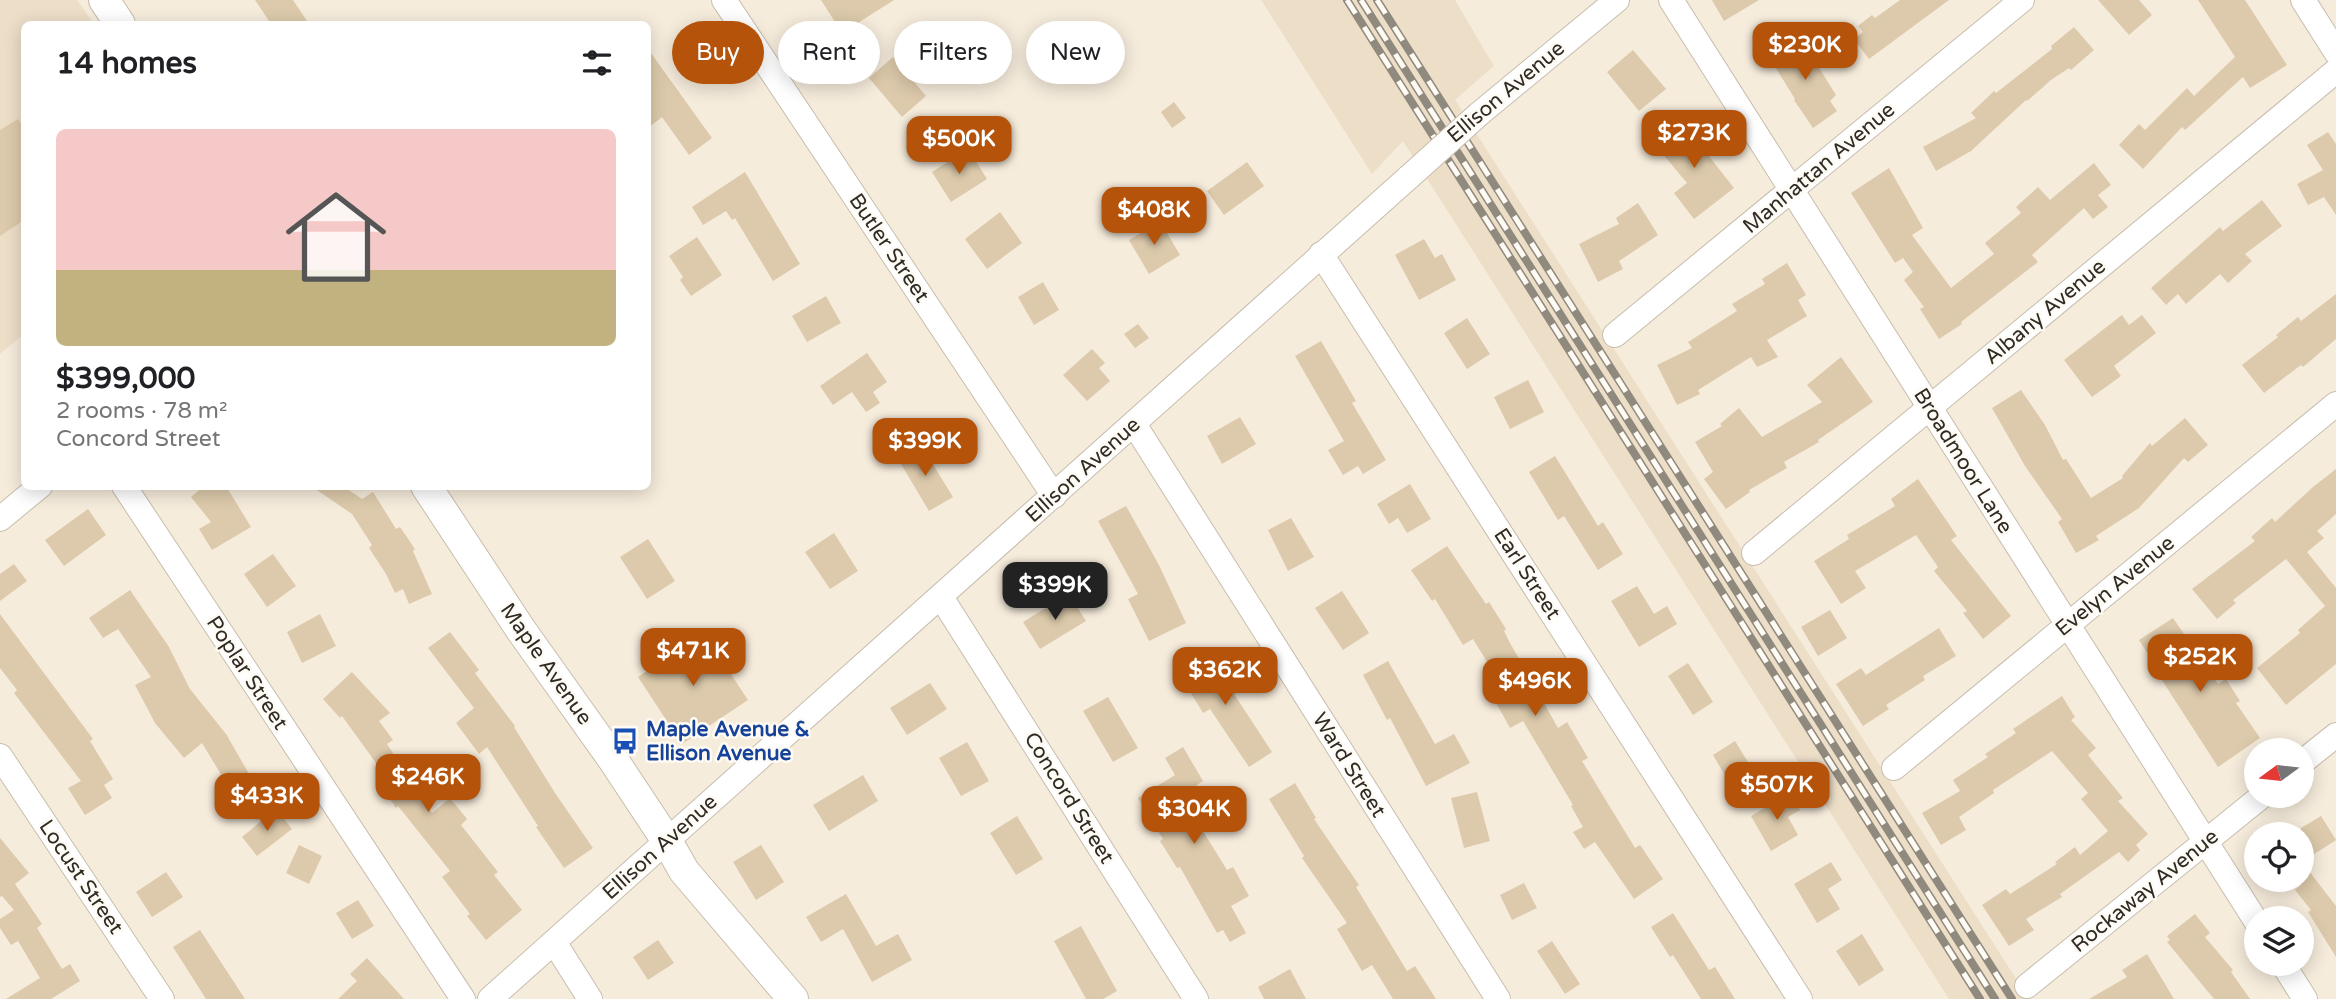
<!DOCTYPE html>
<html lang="en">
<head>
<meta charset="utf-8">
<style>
  :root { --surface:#fff; --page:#f6f6f6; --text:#202124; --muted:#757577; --line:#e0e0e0; --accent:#b45309 }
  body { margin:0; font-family:"Varela Round",sans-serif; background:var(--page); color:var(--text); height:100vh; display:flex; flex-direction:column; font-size:26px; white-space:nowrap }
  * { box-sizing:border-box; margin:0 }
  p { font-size:23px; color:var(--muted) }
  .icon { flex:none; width:38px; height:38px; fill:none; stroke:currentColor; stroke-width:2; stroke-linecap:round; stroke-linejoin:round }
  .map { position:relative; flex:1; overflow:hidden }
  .sheet { position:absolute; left:21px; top:21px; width:630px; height:469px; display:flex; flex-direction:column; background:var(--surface); border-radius:10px; box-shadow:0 4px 18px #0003 }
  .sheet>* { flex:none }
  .banner { position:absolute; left:672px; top:21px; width:665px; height:63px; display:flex; gap:14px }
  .needle { width:46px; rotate:255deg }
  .fabs { position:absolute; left:2244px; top:738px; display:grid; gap:14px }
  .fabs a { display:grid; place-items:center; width:70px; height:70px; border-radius:50%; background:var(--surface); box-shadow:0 4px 18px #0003; font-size:35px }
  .price { position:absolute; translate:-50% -60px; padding:0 16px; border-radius:14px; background:var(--accent); color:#fff; font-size:23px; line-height:46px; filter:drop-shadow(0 2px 4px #0008) }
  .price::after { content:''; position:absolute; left:50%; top:42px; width:21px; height:16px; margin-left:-10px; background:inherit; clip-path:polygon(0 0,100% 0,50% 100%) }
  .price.current { background:#222; color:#fff }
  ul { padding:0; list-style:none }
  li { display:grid; align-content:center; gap:14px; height:371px; padding:0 35px }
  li+li { border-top:2px solid var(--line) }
  li span { display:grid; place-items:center; height:217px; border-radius:10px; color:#555 }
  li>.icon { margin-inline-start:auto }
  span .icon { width:126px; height:126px; fill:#fffc; stroke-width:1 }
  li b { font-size:30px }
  h2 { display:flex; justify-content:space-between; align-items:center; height:84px; padding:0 35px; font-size:30px }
  .tag { padding:0 24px; border-radius:32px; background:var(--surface); box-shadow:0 4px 18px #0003; font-size:24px; line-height:63px }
  .tag.current { background:var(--accent); color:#fff }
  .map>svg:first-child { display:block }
</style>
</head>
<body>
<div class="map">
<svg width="2336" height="999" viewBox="0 0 2336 999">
  <rect width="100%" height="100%" fill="#f6ecdc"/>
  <!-- built -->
  <path fill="#eddec8" d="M0,0H77L94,24H24V334L0,354Z
    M1261,0H1455L1494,66L1455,100L2029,999H1949L1403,141L1372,174Z"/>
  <!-- building -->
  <path fill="#ddcaac" d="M255,0H293L309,24H271Z
    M821,0H894L842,33Z
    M1712,0H1759L1724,21Z
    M1900,0H1949L1869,59L1854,39L1863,32L1858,26L1872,15L1875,18Z
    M2098,0H2139L2152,15L2129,35Z
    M2198,0H2245L2287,65L2250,88L2243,77L2185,130L2182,127L2143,169L2119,145L2139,124L2145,130L2187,88L2194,96L2235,57Z
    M2074,27L2094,50L2071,70L2069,68L2051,80L2027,101L2026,100L1971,151L1936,171L1923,147L1976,118L1971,113L1994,91L1996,93L2052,49L2051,46Z
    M1800,37L1836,95L1830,101L1837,111L1813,128L1794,100L1795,99L1769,57Z
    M648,49L712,138L689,155L662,117L648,128Z
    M1633,50L1666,89L1639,111L1607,72Z
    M893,57L926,96L902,117L869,78Z
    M1174,102L1186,118L1172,128L1161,112Z
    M18,119L24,128V220L0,236V130Z
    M1687,120L1706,142L1701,146L1734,188L1694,219L1674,193L1687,183L1656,146Z
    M2328,132L2336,144V215L2324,197L2308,205L2297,184L2323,170L2307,145Z
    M968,149L987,179L951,202L932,172Z
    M1247,162L1264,186L1224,215L1207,191Z
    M2094,163L2111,185L2098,195L2108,207L2093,219L2084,208L2032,255L2038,262L1961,322L1962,324L1939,339L1920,309L1924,307L1904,280L1913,272L1903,258L1895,263L1851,193L1889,168L1923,228L1912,235L1951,288L1994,254L1985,243L2021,213L2016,207L2038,187L2050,200Z
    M745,172L800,264L773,281L735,218L732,220L726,211L703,225L692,207Z
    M2262,200L2282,226L2245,254L2252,261L2228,283L2220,274L2186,304L2178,294L2166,305L2151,288L2220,227L2223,231Z
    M1638,203L1658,235L1619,261L1623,269L1598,282L1579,244L1619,224L1616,218Z
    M1000,212L1022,243L987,269L965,239Z
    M1160,221L1180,255L1149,274L1129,240Z
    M697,237L722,275L691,296L680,280L683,277L669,256Z
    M1424,239L1435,258L1442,254L1456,280L1419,300L1395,255Z
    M1787,263L1806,295L1798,300L1807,316L1767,340L1778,357L1757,367L1751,357L1698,390L1700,394L1677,405L1657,365L1692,348L1688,342L1737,311L1732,304L1765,284L1762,279Z
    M1043,282L1059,310L1034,325L1018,297Z
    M2336,294V339L2303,367L2301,365L2264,393L2242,365L2278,337L2276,335L2298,317L2301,321Z
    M826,296L841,323L807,342L792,316Z
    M2122,315L2129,325L2142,315L2156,333L2114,366L2121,376L2092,397L2064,360Z
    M1467,318L1490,354L1467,369L1444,333Z
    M1138,324L1149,338L1135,348L1124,334Z
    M1321,341L1356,401L1352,403L1386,460L1363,474L1358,466L1343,475L1328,450L1344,441L1295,356Z
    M1092,349L1105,363L1099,368L1110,381L1087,401L1063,375Z
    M867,353L887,382L873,392L880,403L866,412L852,392L833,405L820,386Z
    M1841,357L1873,402L1818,440L1819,442L1784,462L1787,468L1749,490L1750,492L1726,509L1704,479L1713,472L1695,442L1722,426L1720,424L1739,408L1762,437L1822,402L1807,385Z
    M1528,380L1544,412L1510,429L1494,397Z
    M2021,390L2045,425L2063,460L2066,459L2091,498L2123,478L2122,476L2150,443L2152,446L2185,418L2208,445L2188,462L2184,458L2139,508L2096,536L2099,540L2076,553L2058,522L2062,519L2025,466L1992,408Z
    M1240,417L1256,444L1222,464L1207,436Z
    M921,445L953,497L929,511L898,459Z
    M1555,456L1598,526L1603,522L1623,554L1598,570L1564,516L1558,520L1529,472Z
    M2336,469V514L2317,531L2324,538L2307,552L2336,588V664L2286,705L2257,668L2300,633L2298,630L2325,606L2286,559L2233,600L2236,603L2217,619L2192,589L2255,541L2251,537L2272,518L2275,522L2313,487Z
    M1918,479L1957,536L1951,540L2011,616L1983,639L1963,613L1967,611L1934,571L1938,567L1916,535L1855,571L1866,588L1841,604L1814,561L1849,539L1847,535L1895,506L1891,499Z
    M1410,484L1431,519L1407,533L1398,518L1389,524L1377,504Z
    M204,486H226L251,527L212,550L199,529L211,522L191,497Z
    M311,486H343L362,499L373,492L396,529L400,527L415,549L413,551L432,594L409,604L403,589L395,593L386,574L369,548L372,545L352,514Z
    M1126,506L1159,565L1186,623L1149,641L1128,599L1138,594L1098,521Z
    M88,509L106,535L64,566L45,540Z
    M1291,518L1314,557L1288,571L1268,530Z
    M834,533L858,571L830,589L805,552Z
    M648,539L675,581L647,599L620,557Z
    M1447,546L1486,604L1489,602L1506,629L1504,631L1510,643L1558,728L1567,722L1588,758L1582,761L1635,848L1640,845L1663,879L1634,899L1595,842L1584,849L1573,832L1583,827L1571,806L1573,805L1523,721L1510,728L1489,690L1500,683L1473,639L1463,645L1435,599L1432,601L1411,570Z
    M273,554L296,586L267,607L244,574Z
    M14,564L27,581L0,601V574Z
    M1637,586L1654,614L1667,606L1677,624L1639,647L1611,601Z
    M130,590L169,647L190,689L226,734L252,779L231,791L202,743L184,758L155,723L135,685L151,677L118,629L103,638L89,618Z
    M1342,591L1369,633L1343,650L1315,608Z
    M1069,594L1086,621L1040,649L1023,622Z
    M1830,610L1847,638L1818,656L1801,627Z
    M0,614L93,739L90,741L113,779L104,785L112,798L85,815L68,788L81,781L14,693L17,690L0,668Z
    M320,614L336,646L302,663L287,632Z
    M2173,618L2218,684L2226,679L2240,701L2236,703L2260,738L2218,767L2158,674L2160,673L2139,640Z
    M1939,628L1956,656L1923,676L1925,680L1886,705L1889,709L1863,726L1836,684L1861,668L1866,675Z
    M450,632L479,670L475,673L515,726L514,727L555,793L593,848L564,868L536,827L538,826L487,747L479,754L456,723L474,708L428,648Z
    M703,632L748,700L682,744L638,677Z
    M1213,652L1238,692L1234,694L1272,752L1249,767L1210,709L1203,713L1179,673Z
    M1388,661L1435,744L1454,734L1470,763L1426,786L1390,718L1387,720L1363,675Z
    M1688,663L1713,702L1693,715L1668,676Z
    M352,672L390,713L379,721L393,740L387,744L432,813L450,798L467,819L461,825L498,872L494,875L522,910L486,940L467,916L470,914L442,877L450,871L398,806L396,808L377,779L384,774L342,716L340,718L323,699Z
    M930,683L947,709L907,735L890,708Z
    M2062,696L2075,717L2071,720L2096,748L2088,755L2123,798L2118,801L2148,834L2136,845L2140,850L2128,862L2119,852L2060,894L2062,897L2026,919L2034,930L2009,946L1982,905L2006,889L2010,894L2057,864L2055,862L2075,847L2080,855L2108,831L2081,799L2088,793L2052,751L1993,790L1994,793L1959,817L1966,830L1941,845L1922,813L1960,791L1953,780L1988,757L1985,754L2016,733L2013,729Z
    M1108,697L1138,748L1113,762L1083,711Z
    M1735,741L1753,770L1730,784L1713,755Z
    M967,742L989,781L961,796L939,758Z
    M1183,747L1203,781L1187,792L1197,809L1191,812L1227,870L1233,867L1249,896L1231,906L1246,933L1230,942L1223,930L1217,933L1180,867L1177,868L1160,841L1163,839L1138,798L1175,775L1165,758Z
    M863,775L878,801L829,831L813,805Z
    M1295,783L1316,818L1314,819L1359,885L1356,887L1407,971L1415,966L1436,999H1393L1372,965L1362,971L1337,929L1347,923L1302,858L1304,856L1269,799Z
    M1477,792L1490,841L1464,848L1451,798Z
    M1790,793L1800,810L1788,817L1798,835L1771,851L1751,816Z
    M276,809L292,829L257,856L242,837Z
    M1017,816L1043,859L1016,875L990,833Z
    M2321,816L2336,840L2302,862L2336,906V957L2308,912L2311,910L2295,890L2301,885V828Z
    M0,838L29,873L15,884L42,924L37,928L62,969L70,964L80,981L51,999H6L40,978L18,941L11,945L0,928V919L14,910L2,896L0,897Z
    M299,845L322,856L309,884L286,873Z
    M761,845L784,882L756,900L733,862Z
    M1831,862L1842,880L1828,889L1840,909L1817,923L1794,884Z
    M166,872L183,897L152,917L136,892Z
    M1524,883L1537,908L1512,920L1500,895Z
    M846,894L876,946L898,934L912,960L872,982L843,929L821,942L806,917Z
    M358,900L374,926L352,939L336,913Z
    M1673,913L1709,970L1715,967L1735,999H1701L1673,955L1670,957L1651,927Z
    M2195,914L2210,933L2205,937L2233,970L2231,972L2250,999H2214L2167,942L2170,940L2167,936Z
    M1081,926L1117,991L1103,999H1086L1054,941Z
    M200,930L245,999H206L173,947Z
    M1862,934L1884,970L1859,986L1836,951Z
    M658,940L674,963L648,980L633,957Z
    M1552,941L1580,984L1565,994L1537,951Z
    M2147,954L2174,999H2089L2127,977L2122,970Z
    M367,958L404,999H338L357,981L350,974Z
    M1290,969L1306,999H1264L1258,987Z"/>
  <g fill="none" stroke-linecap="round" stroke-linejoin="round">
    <!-- minor casing -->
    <g stroke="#c7bdad" stroke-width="26">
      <path id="minor" d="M724,0L1054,496
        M1671,0L2256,921
        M2303,0L2336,52
        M1479,114L1617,0
        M1321,254L1800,999
        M1615,335L2022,0
        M1134,424L1498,999
        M124,486L463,999
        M0,519L40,486
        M1754,553L2336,71
        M941,597L1196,999
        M0,756L162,999
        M2301,763L2336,735
        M1894,768L2336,404
        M554,942L590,999
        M2283,964L2305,999
        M2027,986L2262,796
        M490,999L1409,177"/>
    </g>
    <!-- major casing -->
    <g stroke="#c7bdad" stroke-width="32">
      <path id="major" d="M104,0L120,24
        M426,486L521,630L612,758L667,841L684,871L793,999"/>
    </g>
    <!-- minor -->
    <use href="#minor" stroke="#fff" stroke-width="24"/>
    <!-- major -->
    <use href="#major" stroke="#fff" stroke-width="30"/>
    <!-- rail casing -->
    <g stroke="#90897e" stroke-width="8">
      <path id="rail" d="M1347,0L1980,999
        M1361,0L1995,999
        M1377,0L2012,999"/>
    </g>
    <!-- rail -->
    <use href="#rail" stroke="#fefaf4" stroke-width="5" stroke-dasharray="16" stroke-linecap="butt"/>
    <!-- minor-bridge casing -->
    <g stroke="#c7bdad" stroke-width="26" stroke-linecap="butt">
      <path id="minor-bridge" d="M1409,177L1479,114"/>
    </g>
    <!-- minor-bridge -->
    <use href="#minor-bridge" stroke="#fff" stroke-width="24"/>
  </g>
  <!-- icons -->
  <defs>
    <g id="bus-bare" transform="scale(2.1)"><path d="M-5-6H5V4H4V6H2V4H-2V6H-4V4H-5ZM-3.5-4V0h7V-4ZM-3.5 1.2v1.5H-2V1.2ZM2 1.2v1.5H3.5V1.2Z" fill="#1a4fb4" stroke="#fefaf4" stroke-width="2.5" paint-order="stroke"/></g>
  </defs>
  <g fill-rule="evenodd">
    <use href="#bus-bare" x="625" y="741"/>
  </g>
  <g text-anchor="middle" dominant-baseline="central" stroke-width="5" stroke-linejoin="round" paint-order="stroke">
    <!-- street labels -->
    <g font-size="21" fill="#2e2a24" stroke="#fefaf4">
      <text transform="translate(1506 92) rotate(-40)">Ellison Avenue</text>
      <text transform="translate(1819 168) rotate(-40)">Manhattan Avenue</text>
      <text transform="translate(889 248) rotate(56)">Butler Street</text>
      <text transform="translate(2045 312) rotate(-40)">Albany Avenue</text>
      <text transform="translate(1963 461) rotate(58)">Broadmoor Lane</text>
      <text transform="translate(1083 470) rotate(-42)">Ellison Avenue</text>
      <text transform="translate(1527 574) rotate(57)">Earl Street</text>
      <text transform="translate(2115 586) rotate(-39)">Evelyn Avenue</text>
      <text transform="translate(546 664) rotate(55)">Maple Avenue</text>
      <text transform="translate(247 673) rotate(57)">Poplar Street</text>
      <text transform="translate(1349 765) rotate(58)">Ward Street</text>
      <text transform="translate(1069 798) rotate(58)">Concord Street</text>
      <text transform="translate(660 847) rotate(-42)">Ellison Avenue</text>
      <text transform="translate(81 877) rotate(56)">Locust Street</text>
      <text transform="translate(2145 891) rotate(-39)">Rockaway Avenue</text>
    </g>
    <!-- transit labels -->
    <g font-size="21" font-weight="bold" fill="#164399" stroke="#fefaf4" text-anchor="start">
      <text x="646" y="729">Maple Avenue &amp;<tspan x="646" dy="24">Ellison Avenue</tspan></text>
    </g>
  </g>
</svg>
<div class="fabs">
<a><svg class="needle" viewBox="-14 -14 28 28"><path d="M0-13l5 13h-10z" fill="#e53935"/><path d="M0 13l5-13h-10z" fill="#757577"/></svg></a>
<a><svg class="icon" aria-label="locate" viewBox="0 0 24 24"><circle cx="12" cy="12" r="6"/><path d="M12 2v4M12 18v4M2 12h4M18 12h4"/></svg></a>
<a><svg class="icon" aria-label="layers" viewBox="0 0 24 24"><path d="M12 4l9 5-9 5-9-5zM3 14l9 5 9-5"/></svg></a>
</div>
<b class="price" style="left:1805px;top:82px">$230K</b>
<b class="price" style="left:1694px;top:170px">$273K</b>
<b class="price" style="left:959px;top:176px">$500K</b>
<b class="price" style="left:1154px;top:247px">$408K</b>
<b class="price" style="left:925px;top:478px">$399K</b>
<b class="price current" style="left:1055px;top:622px">$399K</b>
<b class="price" style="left:693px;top:688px">$471K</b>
<b class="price" style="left:2200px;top:694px">$252K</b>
<b class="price" style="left:1225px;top:707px">$362K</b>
<b class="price" style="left:1535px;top:718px">$496K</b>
<b class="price" style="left:428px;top:814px">$246K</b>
<b class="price" style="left:1777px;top:822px">$507K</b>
<b class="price" style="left:267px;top:833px">$433K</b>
<b class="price" style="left:1194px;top:846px">$304K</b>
<div class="banner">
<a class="tag current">Buy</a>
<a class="tag">Rent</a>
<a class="tag">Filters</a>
<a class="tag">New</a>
</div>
<section class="sheet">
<h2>14 homes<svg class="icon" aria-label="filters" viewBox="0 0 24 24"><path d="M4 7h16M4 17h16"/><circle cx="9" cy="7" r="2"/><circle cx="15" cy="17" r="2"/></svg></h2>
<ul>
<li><span style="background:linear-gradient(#f6c9c9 65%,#c2b280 0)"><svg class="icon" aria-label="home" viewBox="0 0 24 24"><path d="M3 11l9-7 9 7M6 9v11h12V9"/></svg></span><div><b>$399,000</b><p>2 rooms · 78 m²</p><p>Concord Street</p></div></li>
</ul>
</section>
</div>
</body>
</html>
